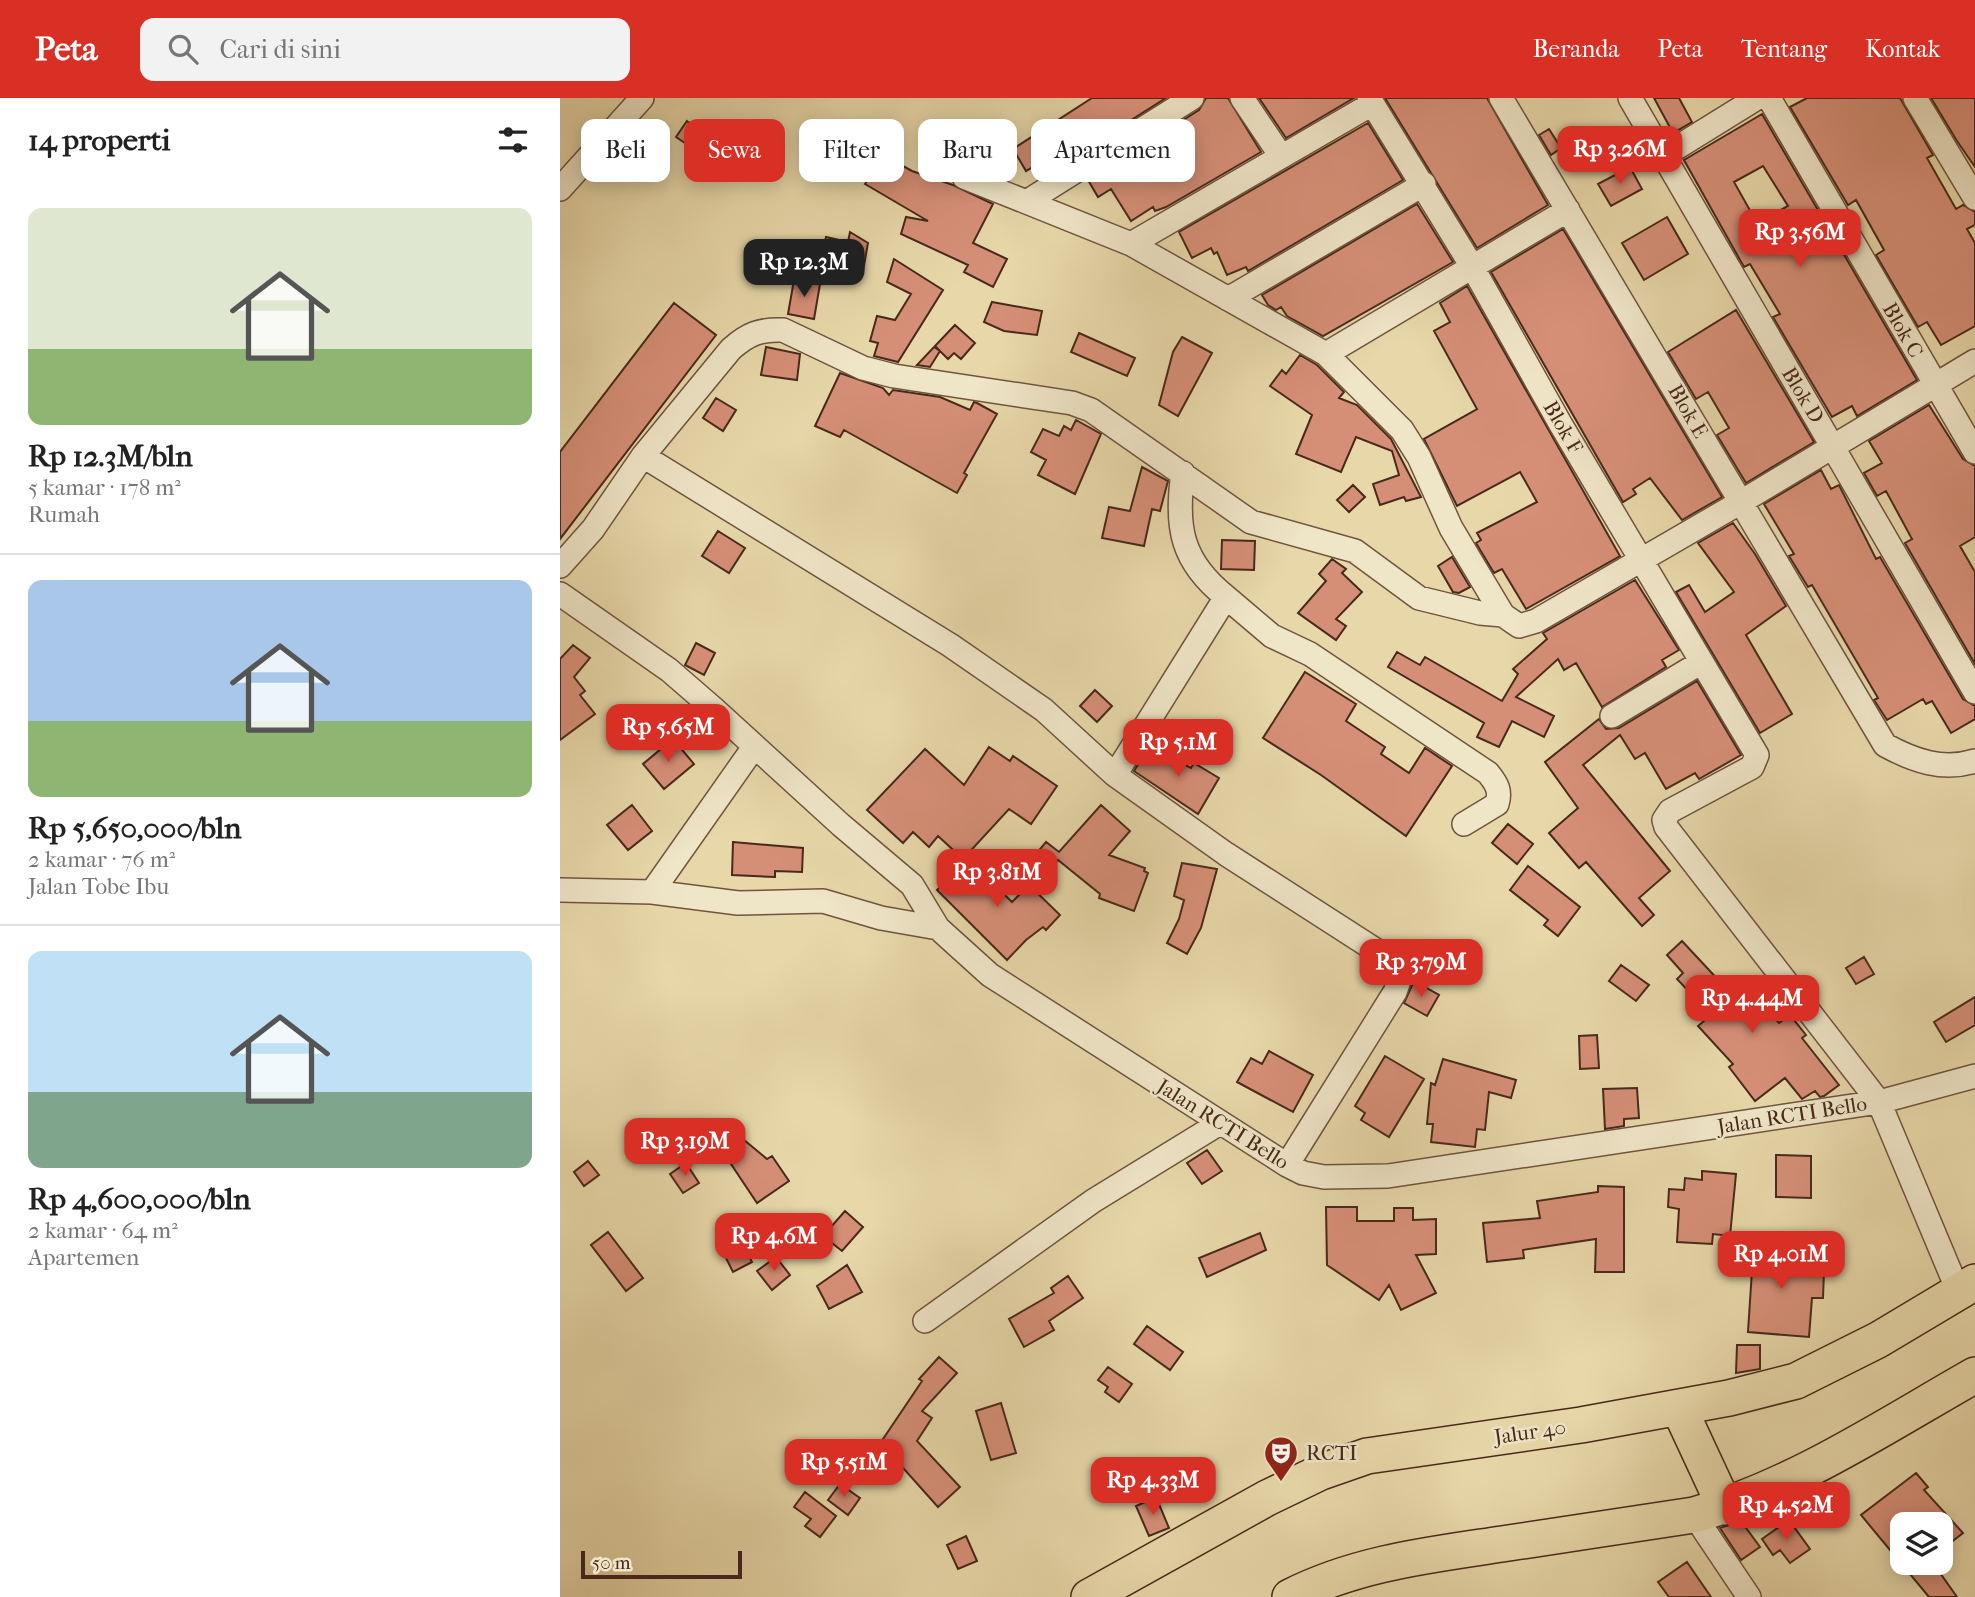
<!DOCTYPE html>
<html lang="id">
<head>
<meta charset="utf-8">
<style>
  :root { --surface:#fff; --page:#f2f2f2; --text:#222; --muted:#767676; --line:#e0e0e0; --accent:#d93025 }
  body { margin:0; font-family:"IM FELL French Canon",serif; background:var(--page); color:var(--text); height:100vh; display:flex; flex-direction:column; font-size:26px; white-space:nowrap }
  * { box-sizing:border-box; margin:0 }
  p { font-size:23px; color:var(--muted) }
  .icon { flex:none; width:38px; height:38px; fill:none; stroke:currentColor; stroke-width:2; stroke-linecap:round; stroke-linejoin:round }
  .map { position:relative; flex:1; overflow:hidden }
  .drawer { display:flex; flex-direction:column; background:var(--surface); width:560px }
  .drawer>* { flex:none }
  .hud { position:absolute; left:21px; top:21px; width:665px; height:63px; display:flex; gap:14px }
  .tools { position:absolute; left:1330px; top:1414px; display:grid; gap:14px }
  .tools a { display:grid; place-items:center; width:63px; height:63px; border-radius:14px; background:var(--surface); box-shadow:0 4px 18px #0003; font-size:35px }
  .scale { position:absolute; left:21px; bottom:18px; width:161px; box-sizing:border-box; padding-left:7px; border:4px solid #48291a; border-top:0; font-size:19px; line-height:24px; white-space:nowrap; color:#48291a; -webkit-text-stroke:5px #efe5c7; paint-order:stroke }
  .price { position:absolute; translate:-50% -60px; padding:0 16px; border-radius:14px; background:var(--accent); color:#fff; font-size:23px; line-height:46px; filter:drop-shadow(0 2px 4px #0008) }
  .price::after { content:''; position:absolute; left:50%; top:42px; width:21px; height:16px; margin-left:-10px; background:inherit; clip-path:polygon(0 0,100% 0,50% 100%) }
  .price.current { background:#222; color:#fff }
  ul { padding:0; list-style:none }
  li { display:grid; align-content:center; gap:14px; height:371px; padding:0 28px }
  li+li { border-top:2px solid var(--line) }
  li span { display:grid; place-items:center; height:217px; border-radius:14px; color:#555 }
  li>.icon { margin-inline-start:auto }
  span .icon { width:126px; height:126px; fill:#fffc; stroke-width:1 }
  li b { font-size:30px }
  h2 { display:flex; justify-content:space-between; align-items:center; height:84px; padding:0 28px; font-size:30px }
  .pill { padding:0 24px; border-radius:14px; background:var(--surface); box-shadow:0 4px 18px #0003; font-size:24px; line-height:63px }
  .pill.current { background:var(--accent); color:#fff }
  header { display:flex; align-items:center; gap:42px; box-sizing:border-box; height:98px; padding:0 35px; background:var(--accent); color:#fff }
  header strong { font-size:33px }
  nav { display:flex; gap:38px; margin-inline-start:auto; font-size:24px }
  .search { width:490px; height:63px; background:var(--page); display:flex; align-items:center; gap:18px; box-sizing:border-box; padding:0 24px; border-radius:14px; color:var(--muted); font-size:26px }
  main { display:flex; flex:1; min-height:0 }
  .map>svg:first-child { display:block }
</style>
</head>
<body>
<header>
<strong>Peta</strong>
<div class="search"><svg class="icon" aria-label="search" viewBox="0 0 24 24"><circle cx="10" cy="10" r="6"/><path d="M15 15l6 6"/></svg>Cari di sini</div>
<nav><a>Beranda</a><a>Peta</a><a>Tentang</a><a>Kontak</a></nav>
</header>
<main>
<section class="drawer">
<h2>14 properti<svg class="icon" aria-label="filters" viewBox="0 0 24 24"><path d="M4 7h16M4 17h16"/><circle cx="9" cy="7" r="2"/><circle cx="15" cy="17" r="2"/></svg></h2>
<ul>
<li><span style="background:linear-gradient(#dfe7d0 65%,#8fb573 0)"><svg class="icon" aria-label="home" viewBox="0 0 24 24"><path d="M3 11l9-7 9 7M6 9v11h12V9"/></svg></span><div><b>Rp 12.3M/bln</b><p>5 kamar · 178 m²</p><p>Rumah</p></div></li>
<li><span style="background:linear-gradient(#a9c7e8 65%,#8fb573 0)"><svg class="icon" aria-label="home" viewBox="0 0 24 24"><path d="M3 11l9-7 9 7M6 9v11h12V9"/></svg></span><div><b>Rp 5,650,000/bln</b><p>2 kamar · 76 m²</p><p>Jalan Tobe Ibu</p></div></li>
<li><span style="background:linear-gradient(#bfe0f5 65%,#7fa58c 0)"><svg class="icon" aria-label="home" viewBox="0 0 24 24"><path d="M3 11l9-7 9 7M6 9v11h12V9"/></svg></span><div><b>Rp 4,600,000/bln</b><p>2 kamar · 64 m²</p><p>Apartemen</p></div></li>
</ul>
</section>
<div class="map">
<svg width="1415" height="1499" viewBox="0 0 1415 1499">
  <rect width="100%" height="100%" fill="#e7d7a9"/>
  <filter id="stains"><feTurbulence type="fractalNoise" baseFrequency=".00286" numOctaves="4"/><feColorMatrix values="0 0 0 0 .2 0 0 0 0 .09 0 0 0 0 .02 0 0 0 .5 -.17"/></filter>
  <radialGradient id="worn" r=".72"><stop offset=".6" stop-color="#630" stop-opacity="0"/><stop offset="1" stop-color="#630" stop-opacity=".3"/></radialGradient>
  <!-- building -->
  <path fill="#d68f77" stroke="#48291a" stroke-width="2" fill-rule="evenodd" d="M532,0H606L546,38L540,28L466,73L453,51Z
    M646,0H668L701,54L606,109L595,113L593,109L571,123L551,91L538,99L528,82L639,12Z
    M699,0H794L726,40Z
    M825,0H927L988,107L917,150Z
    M1094,0H1119L1132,24L1113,35Z
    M1247,0H1340L1373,57L1367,60L1396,111L1403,107L1415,114V127L1407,131L1415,145V228L1381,247L1367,224L1358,229L1316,157L1324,152L1296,102L1288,107L1230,9Z
    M1371,0H1415V69L1397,43Z
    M1202,16L1357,282L1297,318L1292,308L1272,319L1213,219L1220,216L1190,166L1184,169L1124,62ZM1203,68L1228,108L1197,125L1174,84Z
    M127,23L149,39L138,54L116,39Z
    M808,25L843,82L688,173L686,169L667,177L657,154L654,156L651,150L632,160L619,134Z
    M989,31L1001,50L991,57L979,37Z
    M1050,33L1051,52L1020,55L1019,35Z
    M323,57L352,73L393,87L433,106L413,145L447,161L433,189L404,174L408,167L341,136L346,119L368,123L305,86Z
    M1070,69L1082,91L1051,108L1038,86Z
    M857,106L893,164L763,238L727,218L721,209L716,212L708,207L702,197Z
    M1107,119L1128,156L1084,182L1062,145Z
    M1003,131L1162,399L1122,422L1090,380L1073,391L1076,396L1063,404L931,174Z
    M290,134L308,145L303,173L260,163L266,139L288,144Z
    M334,161L383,192L338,264L314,258L318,245L310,243L317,218L335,222L351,196L327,184Z
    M234,182L260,186L254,221L228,216Z
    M907,188L1060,458L966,511L942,471L934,475L916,445L921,442L917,435L977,404L960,374L897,408L864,341L917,311L874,233L890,224L880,205Z
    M432,204L482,213L477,237L444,233L424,224Z
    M114,205L156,237L0,441V354Z
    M1176,212L1254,344L1186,385L1157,337L1169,330L1148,294L1136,301L1108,254Z
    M395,227L415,245L401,261L394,255L388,261L380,253L370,269L357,267L374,249L380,253L375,248Z
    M519,235L575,260L567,278L511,254Z
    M622,239L652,255L618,318L599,307L613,254Z
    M206,249L240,256L237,282L201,277Z
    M740,257L757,267L784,294L779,300L797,307L831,341L861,399L846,403L844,399L820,407L813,386L839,377L832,353L796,339L781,374L736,356L752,317L710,288L722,272L726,276Z
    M280,275L323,290L329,297L333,292L380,299L410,312L414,304L417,305L437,316L404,375L407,377L397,395L284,332L280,339L255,328Z
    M156,300L176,312L163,333L143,320Z
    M1369,307L1403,361L1415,368V439L1400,448L1415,474V566L1345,445L1352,441L1326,393L1317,398L1304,375L1322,365L1309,343Z
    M516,322L541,336L515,396L478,377L486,362L471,354L483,331L499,338L504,328L511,332Z
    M582,369L608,383L600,413L592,411L584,448L542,440L549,409L570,413Z
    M1261,372L1271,391L1279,387L1316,461L1320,459L1403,601L1415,608V621L1391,635L1372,603L1366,606L1363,601L1327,622L1314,602L1318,600L1252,487L1248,489L1229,458L1234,456L1204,406Z
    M793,387L805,399L789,414L777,402Z
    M1173,425L1195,456L1226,508L1186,537L1232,616L1200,635L1116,494L1129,487L1145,514L1174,494L1138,445Z
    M158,433L185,450L169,475L142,458Z
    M662,442L695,443L694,472L661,471Z
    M892,459L910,489L899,495L893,494L878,468Z
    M772,461L786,471L782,475L802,494L776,521L786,528L776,542L738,515L766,483L759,476Z
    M1075,482L1119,552L1102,562L1106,569L1042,609L1016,565L1004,572L998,561L956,599L994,618L984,639L952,623L939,649L917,639L924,625L828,569L837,554L860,567L865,559L942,603L958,576L953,571L987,541L983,535Z
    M136,545L155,555L144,577L125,567Z
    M13,547L30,560L14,579L25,593L20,597L35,616L0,642V561Z
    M745,574L796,606L786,623L825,649L821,656L849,675L865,650L892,668L846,738L761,677L703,640Z
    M1137,583L1181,657L1139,681L1135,675L1106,691L1085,655L1075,661L1060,637L1023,667L1110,773L1079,800L1094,817L1082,828L1026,764L1019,770L989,735L1018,710L985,664L1039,621L1046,631L1059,630Z
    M535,592L552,608L537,624L520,608Z
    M113,641L134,666L104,691L83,666Z
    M429,649L450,663L453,658L497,688L471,726L449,711L403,761L378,738L369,749L353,734L343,745L307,712L365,651L404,687Z
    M589,649L631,670L634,665L659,680L638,716L574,673Z
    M72,707L92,733L68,752L47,727Z
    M541,707L570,733L549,757L585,770L584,773L588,775L574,813L539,800L540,796L498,762L488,775L471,762L486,744L499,754Z
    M948,726L973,746L957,766L932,745Z
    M173,744L243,750L242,774L215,773V779L172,777Z
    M408,761L452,804L469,787L500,817L486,832L483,829L466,842L447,862L377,792Z
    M622,765L657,771L641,830L627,856L607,845L619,821L624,802L614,798Z
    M968,768L1020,809L998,838L984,827L988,822L950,792Z
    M1122,843L1176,901L1188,890L1219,925L1230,917L1246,937L1242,940L1279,987L1264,998L1260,999L1255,993L1242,1001L1225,980L1195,1003L1169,969L1173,966L1138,928L1151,917L1117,881L1123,875L1107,857Z
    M1304,859L1314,876L1296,886L1286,870Z
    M1061,867L1089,887L1076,903L1049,883Z
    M854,883L879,897L867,918L844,905Z
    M1415,899V927L1386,944L1374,924Z
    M1037,937L1039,970L1020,971L1019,938Z
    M709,953L753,977L733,1014L677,984L691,960L702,966Z
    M825,958L864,981L829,1039L801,1022L805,1015L795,1008Z
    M883,961L956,982L951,1000L929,994L925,1032L917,1031L915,1049L871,1044L873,1026H867L871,985L875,987Z
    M1077,990L1079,1020L1064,1021V1028L1045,1031L1043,991Z
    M172,1032L207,1061L212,1058L229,1083L197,1105L159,1048Z
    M647,1052L662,1073L642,1086L627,1065Z
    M1216,1057L1251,1058V1100L1216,1099Z
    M28,1063L39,1077L24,1088L14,1074Z
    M126,1065L139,1085L123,1095L110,1076Z
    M1142,1073L1176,1076L1170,1138L1153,1136L1152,1146L1117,1144L1119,1111L1108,1109L1109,1091L1124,1092L1125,1080L1142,1082Z
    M1038,1088L1064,1089V1174H1035L1036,1141L963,1152L964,1160L927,1164L923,1125L980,1120L977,1103L1038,1094Z
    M766,1109H797V1123H834V1110H853V1122L876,1121V1156L856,1157L876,1195L841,1212L829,1187L819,1202L767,1167Z
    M285,1113L303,1129L282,1153L263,1138Z
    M48,1134L83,1180L66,1193L31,1147Z
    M700,1135L706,1152L647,1179L639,1160Z
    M178,1137L192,1164L173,1174L159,1146Z
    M1194,1141L1230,1142L1229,1171L1264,1173L1263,1200H1252L1249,1239L1188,1234Z
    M216,1159L230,1177L212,1192L197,1173Z
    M287,1167L302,1194L269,1211L257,1188Z
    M508,1178L523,1200L489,1223L494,1232L464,1249L449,1221L494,1195L491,1190Z
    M587,1228L623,1254L610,1272L574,1246Z
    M1177,1247H1200V1271L1176,1275Z
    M379,1259L397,1275L362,1313L372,1320L357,1343L400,1389L378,1409L336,1362L317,1350L362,1283L359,1281Z
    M548,1269L572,1286L559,1304L545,1294L548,1289L538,1282Z
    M441,1305L456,1355L431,1362L416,1313Z
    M1356,1375L1368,1389L1364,1392L1403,1435L1381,1452L1382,1426H1342V1465H1373L1397,1499H1369L1301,1417Z
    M280,1386L300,1400L288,1417L268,1402Z
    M1264,1386L1276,1402L1243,1426L1228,1403Z
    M245,1394L276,1418L260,1439L245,1428L251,1421L234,1409Z
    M596,1399L609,1430L589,1438L576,1408Z
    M1229,1422L1250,1451L1230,1465L1220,1452L1213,1457L1202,1441Z
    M1181,1423L1200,1449L1181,1462L1160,1430Z
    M406,1438L417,1463L398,1471L387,1447Z
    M1127,1464L1151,1499H1109L1098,1484Z"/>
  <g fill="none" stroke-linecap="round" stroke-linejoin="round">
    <!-- minor casing -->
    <g stroke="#70543e" stroke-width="26">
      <path id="minor" d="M682,0L721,58
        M809,0L913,170L1001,327L1197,657L1192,669L1110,713L1104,722L1106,729L1319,1004L1399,1195
        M941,0L1325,647C1354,663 1383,673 1415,663
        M1070,0L1415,594
        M1209,0L1415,354
        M1355,0L1415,100
        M1105,57L1197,0
        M404,79L571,146L766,256L842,332L859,359L891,430L943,517L959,528L976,523L1181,404L1415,263
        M0,91L82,0
        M468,103L632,0
        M571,146L812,6
        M668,201L864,86
        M766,256L1008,112
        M83,358L390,547L484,612L555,677
        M623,375C615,430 622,464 666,499L555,677L666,756L834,864L841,877L835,894L727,1067
        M0,468L33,431L83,358L171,251C188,236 200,231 223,232L303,270L334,278L512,305L531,312L691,424L795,453L859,500L920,515L943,517
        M0,496L109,572L154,611L281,727L352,787L378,830L430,877L727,1067L743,1075L764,1079L828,1078L1319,1004L1415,978
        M666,499L712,538L750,556L928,675C937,686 941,693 937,706L904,726
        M1052,618L1140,565
        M0,792L92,794L178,805L263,803L321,820L378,830
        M92,794L194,649
        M365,1223L533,1103L660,1025
        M1134,1417L1189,1499"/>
    </g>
    <!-- highway casing -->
    <g stroke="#48291a" stroke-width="38">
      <path id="highway" d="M1119,1310L1165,1409
        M529,1499L707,1400L761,1374L807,1358L1021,1327L1169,1300L1236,1283L1318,1242L1415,1184
        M730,1499C797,1465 869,1457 942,1446C1006,1436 1070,1427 1134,1417C1234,1389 1325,1328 1415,1277"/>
    </g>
    <!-- minor -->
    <use href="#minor" stroke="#efe5c7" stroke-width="23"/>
    <!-- highway -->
    <use href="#highway" stroke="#e7d7a9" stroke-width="35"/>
  </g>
  <!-- icons -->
  <defs>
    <g id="theatre-pin" transform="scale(1.75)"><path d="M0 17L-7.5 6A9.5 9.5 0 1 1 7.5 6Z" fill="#8f2418" stroke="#efe5c7"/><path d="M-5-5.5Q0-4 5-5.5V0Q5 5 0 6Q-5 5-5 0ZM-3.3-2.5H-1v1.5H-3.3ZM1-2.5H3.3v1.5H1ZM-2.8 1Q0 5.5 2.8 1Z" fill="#fff"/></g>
  </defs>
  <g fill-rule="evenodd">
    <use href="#theatre-pin" x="721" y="1355"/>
  </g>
  <g text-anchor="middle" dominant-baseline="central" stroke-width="5" stroke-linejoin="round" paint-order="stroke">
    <!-- street labels -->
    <g font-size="21" fill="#48291a" stroke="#efe5c7">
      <text transform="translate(1343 232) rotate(60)">Blok C</text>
      <text transform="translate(1243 297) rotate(59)">Blok D</text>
      <text transform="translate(1128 313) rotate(60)">Blok E</text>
      <text transform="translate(1003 329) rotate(60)">Blok F</text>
      <text transform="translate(1232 1017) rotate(-9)">Jalan RCTI Bello</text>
      <text transform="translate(663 1026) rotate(32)">Jalan RCTI Bello</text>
      <text transform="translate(970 1334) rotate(-8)">Jalur 40</text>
    </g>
    <!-- poi labels -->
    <g font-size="21" fill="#48291a" stroke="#efe5c7" text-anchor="start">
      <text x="746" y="1355">RCTI</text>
    </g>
  </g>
  <rect width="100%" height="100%" filter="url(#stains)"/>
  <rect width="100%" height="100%" fill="url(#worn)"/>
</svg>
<div class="tools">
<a><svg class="icon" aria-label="layers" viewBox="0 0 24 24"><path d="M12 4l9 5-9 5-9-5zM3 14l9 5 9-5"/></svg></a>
</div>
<div class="scale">50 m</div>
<b class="price" style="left:1060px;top:88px">Rp 3.26M</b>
<b class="price" style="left:1240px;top:171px">Rp 3.56M</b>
<b class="price current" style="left:244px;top:201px">Rp 12.3M</b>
<b class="price" style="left:108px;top:666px">Rp 5.65M</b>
<b class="price" style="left:618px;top:681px">Rp 5.1M</b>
<b class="price" style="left:437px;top:811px">Rp 3.81M</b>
<b class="price" style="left:861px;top:901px">Rp 3.79M</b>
<b class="price" style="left:1192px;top:937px">Rp 4.44M</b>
<b class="price" style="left:125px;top:1080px">Rp 3.19M</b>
<b class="price" style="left:214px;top:1175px">Rp 4.6M</b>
<b class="price" style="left:1221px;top:1193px">Rp 4.01M</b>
<b class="price" style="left:284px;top:1401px">Rp 5.51M</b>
<b class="price" style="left:593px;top:1419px">Rp 4.33M</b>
<b class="price" style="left:1226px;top:1444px">Rp 4.52M</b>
<div class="hud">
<a class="pill">Beli</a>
<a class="pill current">Sewa</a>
<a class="pill">Filter</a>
<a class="pill">Baru</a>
<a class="pill">Apartemen</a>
</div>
</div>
</main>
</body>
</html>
